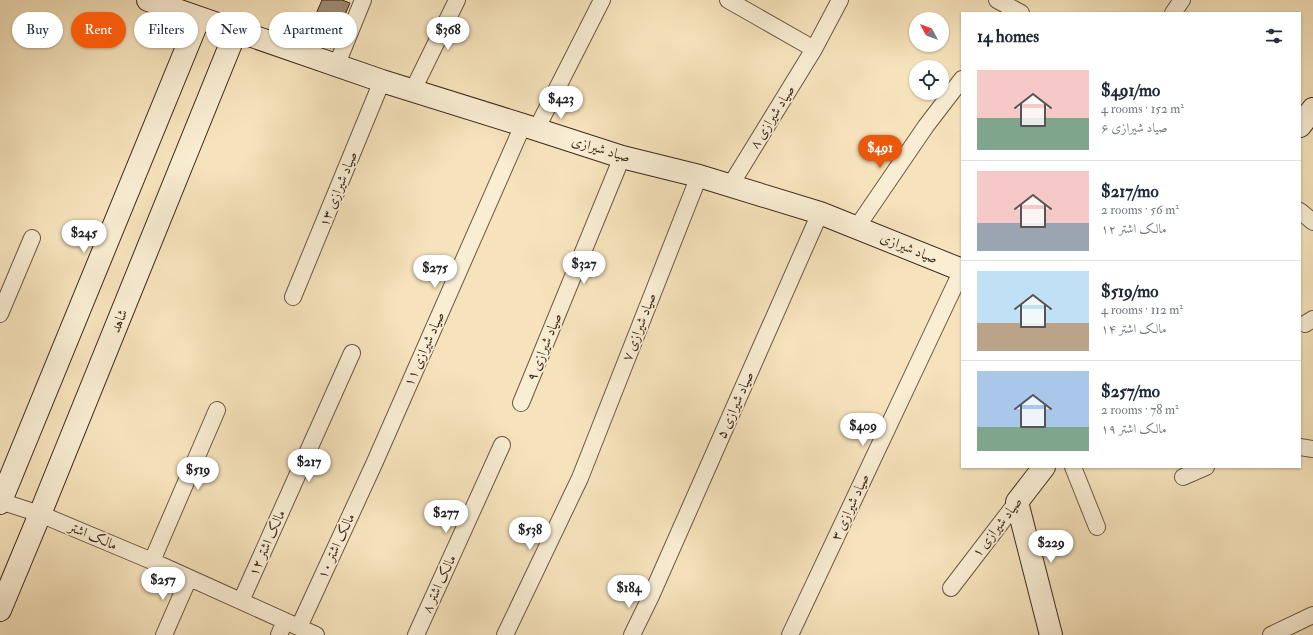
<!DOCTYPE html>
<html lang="en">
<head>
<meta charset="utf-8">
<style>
  :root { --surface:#fff; --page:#f2f2f3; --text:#1f2937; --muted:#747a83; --line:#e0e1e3; --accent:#ea580c }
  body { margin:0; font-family:"IM FELL Double Pica",Amiri,serif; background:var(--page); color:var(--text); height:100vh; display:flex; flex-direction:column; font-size:15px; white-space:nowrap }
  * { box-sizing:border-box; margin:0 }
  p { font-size:13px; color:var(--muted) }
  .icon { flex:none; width:22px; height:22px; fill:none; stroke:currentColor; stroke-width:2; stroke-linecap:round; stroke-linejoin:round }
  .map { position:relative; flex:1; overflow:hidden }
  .side { position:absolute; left:961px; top:12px; width:340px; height:456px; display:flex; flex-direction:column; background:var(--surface); border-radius:0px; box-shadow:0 1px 3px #0004 }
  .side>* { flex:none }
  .hud { position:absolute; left:12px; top:12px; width:380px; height:36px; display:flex; gap:8px }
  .needle { width:26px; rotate:311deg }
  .buttons { position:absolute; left:909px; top:12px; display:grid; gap:8px }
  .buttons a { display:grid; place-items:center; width:40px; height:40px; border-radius:50%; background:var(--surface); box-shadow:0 1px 3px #0004; font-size:20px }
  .price { position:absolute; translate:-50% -34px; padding:0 9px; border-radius:14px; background:#fff; color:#222; font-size:13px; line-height:26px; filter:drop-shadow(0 1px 2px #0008) }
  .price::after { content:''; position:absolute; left:50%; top:24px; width:12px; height:9px; margin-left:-6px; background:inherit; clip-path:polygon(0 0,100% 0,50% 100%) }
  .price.active { background:var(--accent); color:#fff }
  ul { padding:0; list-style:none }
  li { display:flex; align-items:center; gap:12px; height:100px; padding:0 16px }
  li+li { border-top:1px solid var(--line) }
  li span { display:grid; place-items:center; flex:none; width:112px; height:80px; border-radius:0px; color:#555 }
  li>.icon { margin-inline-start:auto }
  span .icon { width:48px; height:48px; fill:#fffc; stroke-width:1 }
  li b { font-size:17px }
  h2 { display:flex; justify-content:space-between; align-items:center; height:48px; padding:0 16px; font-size:17px }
  .pill { padding:0 14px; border-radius:18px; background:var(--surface); box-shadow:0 1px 3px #0004; font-size:14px; line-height:36px }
  .pill.active { background:var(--accent); color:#fff }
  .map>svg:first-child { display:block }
</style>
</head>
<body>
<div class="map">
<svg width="1313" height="635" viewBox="0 0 1313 635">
  <rect width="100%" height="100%" fill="#f6e3bc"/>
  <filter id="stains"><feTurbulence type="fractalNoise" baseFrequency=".005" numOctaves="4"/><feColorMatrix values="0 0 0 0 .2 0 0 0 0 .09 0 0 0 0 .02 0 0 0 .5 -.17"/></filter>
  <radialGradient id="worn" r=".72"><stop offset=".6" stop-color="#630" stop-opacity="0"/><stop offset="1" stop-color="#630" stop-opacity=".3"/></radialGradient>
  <!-- building -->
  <path fill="#9d8a6f" stroke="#3d291c" d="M322,0H342L350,3L331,48L306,37Z"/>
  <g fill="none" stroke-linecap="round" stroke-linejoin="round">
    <!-- street casing -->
    <g stroke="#6b5844" stroke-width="18">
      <path id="street" d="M728,0L814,49
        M997,0L1021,13
        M1173,13L1182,0
        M337,64L363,0
        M413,90L457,0
        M536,130L602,0
        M730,186L814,49L840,0
        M1300,211L1313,222
        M857,227L926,126L962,79
        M293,297L382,81
        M0,314L32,238
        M1305,324L1313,319
        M521,403L622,157
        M1300,447L1313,449
        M1073,467L1097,527
        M1183,477L1206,467
        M0,501L40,514L152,561L316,635
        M152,561L217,410
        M951,588L1017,502
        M241,601L352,353
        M299,627L374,464L523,125
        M164,635L189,578
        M279,635L285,621
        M416,635L502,445
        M505,635L580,478L699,176
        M632,635L651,596L820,213
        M790,635L962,270
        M1271,635L1313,615"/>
    </g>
    <!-- secondary casing -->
    <g stroke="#3d291c" stroke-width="24">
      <path id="secondary" d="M148,0L382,81L523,125L622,157L699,176L820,213L962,270
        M1300,126L1313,109
        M1044,467L1017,502L1051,635
        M0,503L199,18
        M0,610L40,514L236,31"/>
    </g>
    <!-- street -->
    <use href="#street" stroke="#f9edd3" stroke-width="16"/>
    <!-- secondary -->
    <use href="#secondary" stroke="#f9edd3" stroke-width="22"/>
  </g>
  <g text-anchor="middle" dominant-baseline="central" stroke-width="3.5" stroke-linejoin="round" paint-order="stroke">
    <!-- street labels -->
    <g font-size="14" fill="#3d291c" stroke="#f9edd3">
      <text transform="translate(772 117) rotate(-58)">صیاد شیرازی ۸</text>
      <text transform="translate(601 149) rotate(17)">صیاد شیرازی</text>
      <text transform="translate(338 189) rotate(-68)">صیاد شیرازی ۱۳</text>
      <text transform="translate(909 248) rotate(22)">صیاد شیرازی</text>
      <text transform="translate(119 321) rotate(-68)">شاهد</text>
      <text transform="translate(639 327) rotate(-69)">صیاد شیرازی ۷</text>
      <text transform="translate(544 347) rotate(-68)">صیاد شیرازی ۹</text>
      <text transform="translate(424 349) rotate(-66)">صیاد شیرازی ۱۱</text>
      <text transform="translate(735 405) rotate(-66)">صیاد شیرازی ۵</text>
      <text transform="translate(850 507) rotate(-65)">صیاد شیرازی ۳</text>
      <text transform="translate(997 527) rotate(-52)">صیاد شیرازی ۱</text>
      <text transform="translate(93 536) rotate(23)">مالک اشتر</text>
      <text transform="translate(267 543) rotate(-66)">مالک اشتر ۱۲</text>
      <text transform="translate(336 546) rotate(-65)">مالک اشتر ۱۰</text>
      <text transform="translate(439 584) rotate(-65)">مالک اشتر ۸</text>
    </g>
  </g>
  <rect width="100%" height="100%" filter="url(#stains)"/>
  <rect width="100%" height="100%" fill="url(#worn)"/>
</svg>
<div class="buttons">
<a><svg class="needle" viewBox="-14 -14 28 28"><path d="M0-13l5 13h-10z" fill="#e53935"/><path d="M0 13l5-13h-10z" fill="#747a83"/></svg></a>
<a><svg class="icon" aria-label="locate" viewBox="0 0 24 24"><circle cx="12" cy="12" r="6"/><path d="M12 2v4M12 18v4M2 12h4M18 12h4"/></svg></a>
</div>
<b class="price" style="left:448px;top:51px">$368</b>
<b class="price" style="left:561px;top:120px">$423</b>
<b class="price active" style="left:880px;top:169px">$491</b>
<b class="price" style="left:84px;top:254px">$245</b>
<b class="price" style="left:584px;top:285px">$327</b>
<b class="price" style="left:435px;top:289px">$275</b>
<b class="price" style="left:863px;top:447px">$409</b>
<b class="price" style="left:309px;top:483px">$217</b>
<b class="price" style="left:198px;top:491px">$519</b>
<b class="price" style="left:446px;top:534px">$277</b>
<b class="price" style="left:530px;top:551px">$538</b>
<b class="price" style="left:1051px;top:564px">$229</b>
<b class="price" style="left:163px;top:601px">$257</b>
<b class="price" style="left:629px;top:609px">$184</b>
<div class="hud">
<a class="pill">Buy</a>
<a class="pill active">Rent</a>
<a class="pill">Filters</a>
<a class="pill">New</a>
<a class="pill">Apartment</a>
</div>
<section class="side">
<h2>14 homes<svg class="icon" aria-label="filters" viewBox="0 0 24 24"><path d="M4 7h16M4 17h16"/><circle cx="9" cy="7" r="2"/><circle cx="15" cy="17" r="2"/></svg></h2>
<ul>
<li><span style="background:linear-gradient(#f6c9c9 60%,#7fa58c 0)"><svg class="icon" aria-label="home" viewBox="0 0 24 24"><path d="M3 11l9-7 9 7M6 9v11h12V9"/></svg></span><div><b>$491/mo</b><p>4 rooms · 152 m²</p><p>صیاد شیرازی ۶</p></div></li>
<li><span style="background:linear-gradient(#f6c9c9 65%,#9aa5b1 0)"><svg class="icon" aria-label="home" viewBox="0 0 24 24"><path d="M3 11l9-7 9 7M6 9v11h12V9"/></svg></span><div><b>$217/mo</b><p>2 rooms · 56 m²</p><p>مالک اشتر ۱۲</p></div></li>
<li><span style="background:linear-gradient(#bfe0f5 65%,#b9a48a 0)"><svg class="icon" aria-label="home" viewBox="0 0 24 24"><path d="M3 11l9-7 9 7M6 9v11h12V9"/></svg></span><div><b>$519/mo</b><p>4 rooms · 112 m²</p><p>مالک اشتر ۱۴</p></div></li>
<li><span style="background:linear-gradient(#a9c7e8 70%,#7fa58c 0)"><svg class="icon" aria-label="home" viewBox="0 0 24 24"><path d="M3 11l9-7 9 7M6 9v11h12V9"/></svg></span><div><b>$257/mo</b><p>2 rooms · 78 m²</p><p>مالک اشتر ۱۹</p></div></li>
</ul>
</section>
</div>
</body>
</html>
